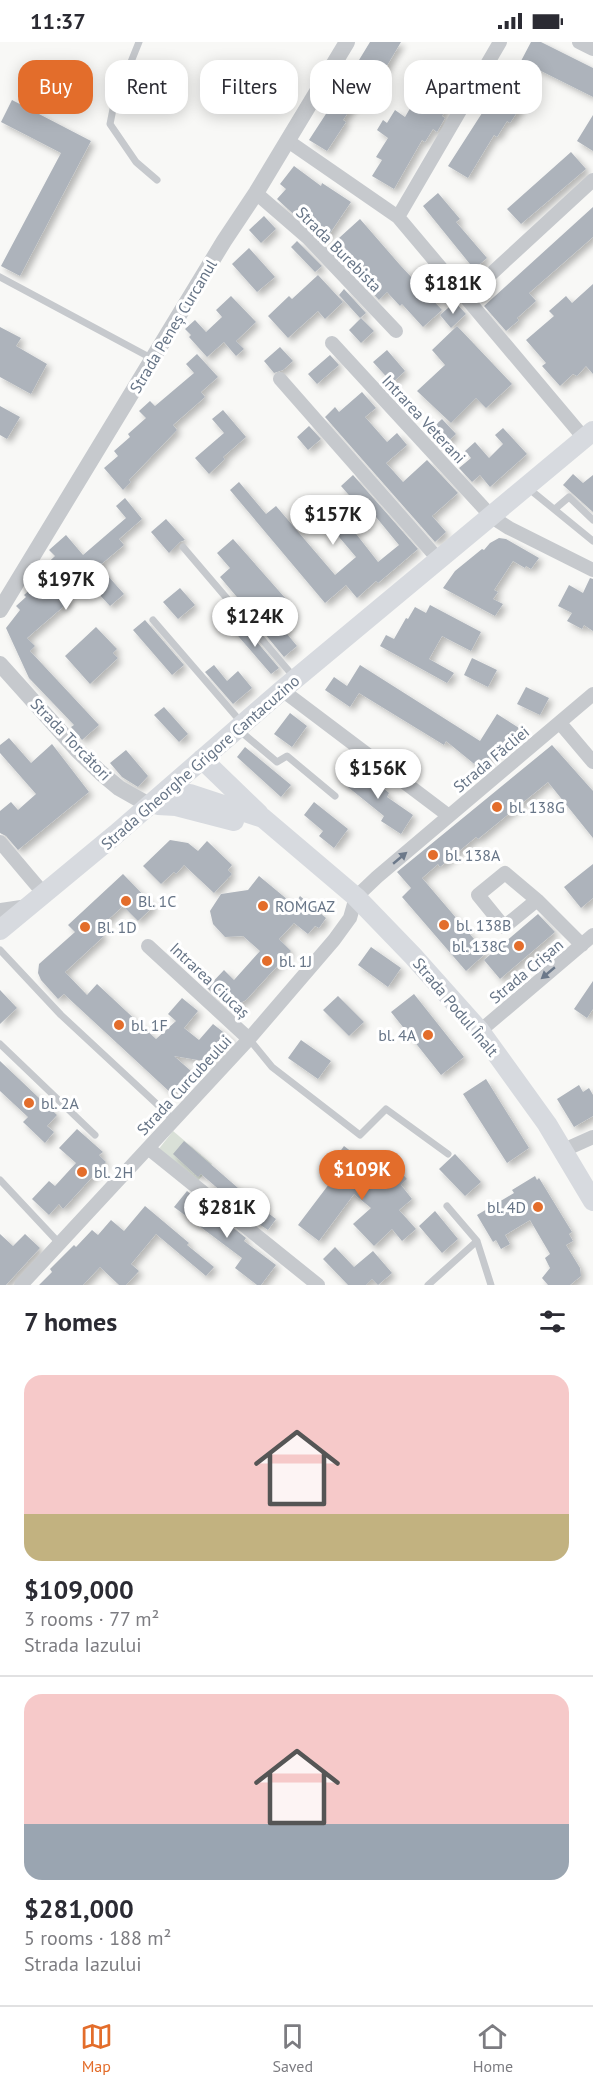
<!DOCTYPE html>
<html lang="en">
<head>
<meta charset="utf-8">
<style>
  :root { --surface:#fff; --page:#f7f7f7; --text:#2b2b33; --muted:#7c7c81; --line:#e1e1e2; --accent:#e36d2b }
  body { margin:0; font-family:"PT Sans",sans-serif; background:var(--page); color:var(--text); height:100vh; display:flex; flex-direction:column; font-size:22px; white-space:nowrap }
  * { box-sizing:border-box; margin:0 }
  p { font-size:20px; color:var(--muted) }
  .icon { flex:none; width:33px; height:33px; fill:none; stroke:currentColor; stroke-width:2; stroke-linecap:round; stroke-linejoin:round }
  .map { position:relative; height:1243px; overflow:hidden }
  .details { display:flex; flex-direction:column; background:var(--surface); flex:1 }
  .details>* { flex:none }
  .top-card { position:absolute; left:18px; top:18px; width:558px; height:54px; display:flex; gap:12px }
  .price { position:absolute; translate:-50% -51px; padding:0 14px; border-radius:21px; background:#fff; color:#222; font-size:20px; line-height:39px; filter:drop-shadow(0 2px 3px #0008) }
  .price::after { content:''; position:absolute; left:50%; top:36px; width:18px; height:14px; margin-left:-9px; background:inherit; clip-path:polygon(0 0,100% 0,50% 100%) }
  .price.active { background:var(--accent); color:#fff }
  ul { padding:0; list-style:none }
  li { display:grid; align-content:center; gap:12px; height:318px; padding:0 24px }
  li+li { border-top:2px solid var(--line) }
  li span { display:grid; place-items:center; height:186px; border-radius:18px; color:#555 }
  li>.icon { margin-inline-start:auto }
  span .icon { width:108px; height:108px; fill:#fffc; stroke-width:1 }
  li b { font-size:26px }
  h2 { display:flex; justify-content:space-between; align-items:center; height:72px; padding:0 24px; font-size:26px }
  .tag { padding:0 21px; border-radius:18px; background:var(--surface); box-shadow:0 3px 15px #0003; font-size:21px; line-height:54px }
  .tag.active { background:var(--accent); color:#fff }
  .status { display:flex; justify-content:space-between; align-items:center; height:42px; padding:0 30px; background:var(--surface); direction:ltr }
  .status svg { height:16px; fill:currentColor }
  .tabs { display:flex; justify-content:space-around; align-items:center; height:84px; border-top:2px solid var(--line); background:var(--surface); font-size:16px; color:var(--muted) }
  .tabs a { display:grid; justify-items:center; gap:3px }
  .tabs .active { color:var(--accent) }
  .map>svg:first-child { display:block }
</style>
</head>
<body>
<div class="status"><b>11:37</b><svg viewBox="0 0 49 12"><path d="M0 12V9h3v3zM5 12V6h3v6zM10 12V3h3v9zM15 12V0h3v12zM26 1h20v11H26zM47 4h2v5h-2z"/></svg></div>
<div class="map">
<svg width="593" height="1243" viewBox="0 0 593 1243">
  <defs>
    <filter id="shadow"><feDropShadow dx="4" dy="4" stdDeviation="3" flood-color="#0004"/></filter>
  </defs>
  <rect width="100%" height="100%" fill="#f8f8f6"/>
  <!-- green -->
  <path fill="#d9e0d7" d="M173,1089L212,1122L197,1140L158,1108Z"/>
  <!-- building -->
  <path fill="#adb3bb" filter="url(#shadow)" d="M370,0H401L369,54L362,50L343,78L346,80L327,109L309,98L335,58L333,56L344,40L345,41Z
    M531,0H541L593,26V55L521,19Z
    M440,23L463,36L442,74L445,76L437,90L433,87L425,100L422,98L394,147L372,134L382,118L376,115L388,96L377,88L383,78L387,81L395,68L405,75L415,58L419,60Z
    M502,40L527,55L510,81L507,79L497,95L494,93L468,136L448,124Z
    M12,58L91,99L20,234L1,224L61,111L1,80Z
    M593,73V109L577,99Z
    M571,110L586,127L521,182L507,167Z
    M294,124L321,144L322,141L351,160L324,200L277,157L286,147L280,142Z
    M438,151L460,177L456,180L487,216L474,227L423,164Z
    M593,165V195L529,251L536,259L517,276L519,278L506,289L484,264Z
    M264,174L276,187L261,201L249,188Z
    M360,177L400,223L442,268L423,285L402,262L400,264L387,250L379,258L362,240L367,235L349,215L343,220L329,205Z
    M297,199L322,224L315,230L291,205Z
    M249,206L275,235L257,250L232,222Z
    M318,233L343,260L325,277L318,269L288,296L268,274L289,254L292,257Z
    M593,242V332L586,324L577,334L573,332L560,344L542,324L546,321L526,298L554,274L549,269L566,254L572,261Z
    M344,247L366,271L360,276L339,253Z
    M231,254L256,280L236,299L244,307L236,314L224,300L207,315L189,295L191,293L185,287L195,278L206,290L222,275L216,268Z
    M455,260L466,272L451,286L440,273Z
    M361,276L374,289L361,301L349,288Z
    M457,284L512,342L486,366L476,356L451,381L417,349L445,323L432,308Z
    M0,285L21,296L16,304L47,322L31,352L0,335Z
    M280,305L293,319L283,328L274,331L264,319Z
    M387,308L405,329L392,341L373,320Z
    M197,312L218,335L201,350L205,355L173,383L177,388L129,438L131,440L123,448L104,426L118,414L114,409L130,395L128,392L146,376L139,369L150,359L155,364L194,331L186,322Z
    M330,313L339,323L317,342L308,332Z
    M362,350L376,366L365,375L387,400L397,391L407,403L386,421L403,440L427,418L458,451L432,474L446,490L435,500L325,375L335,365L339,370Z
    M0,364L20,375L7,397L0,393Z
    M223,368L246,395L223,415L225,417L209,432L195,416L224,391L212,377Z
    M442,377L456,392L441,406L427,391Z
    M309,384L321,397L308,408L297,395Z
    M503,386L527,412L490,445L480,433L472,440L459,426L471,416L465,409L475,400L489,416L503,402L495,393Z
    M573,432L583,441L593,433V470L563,443Z
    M353,433L418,507L378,541L376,539L357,556L346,543L325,561L230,448L239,440L266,472L276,464L335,533L356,515L334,489L346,479L378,520L399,503L367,464L362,468L341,444Z
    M125,456L142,477L119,497L124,503L99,524L124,552L110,564L97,550L101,546L78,520L55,542L71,558L27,596L35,604L30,609L99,683L82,698L71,685L74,683L29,636L6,586L20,568L16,564L26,555L24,553L42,537L37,531L55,514L49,508L66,493L83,513L126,476L116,464Z
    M166,477L185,498L180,500L169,511L151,490Z
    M499,496L506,497L539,516L531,527L526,524L525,526L513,519L494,548L498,550L493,557L503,562L495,574L443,546L455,529L482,507L484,508L490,501Z
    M233,497L286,557L276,566L270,560L253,574L220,535L230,526L217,511Z
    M590,536L593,537V589L584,583L582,587L567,579L572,571L558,564L569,543L583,551Z
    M180,546L195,563L178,577L163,560Z
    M430,563L481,590L471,609L442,594L429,617L454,631L447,641L380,604L386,593L394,597L406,576L408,577L415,565L426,571Z
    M145,578L184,623L172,633L133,588Z
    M240,580L279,626L271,632L232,587Z
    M278,581L297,604L284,615L265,592Z
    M96,585L117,607L113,611L118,616L90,642L65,614Z
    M472,616L497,628L488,645L464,633Z
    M214,623L227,639L238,629L252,646L233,662L205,630Z
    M360,623L480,699L497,672L519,686L505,703L478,725L446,699L444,703L359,651L350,665L325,648L334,635L347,644Z
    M526,645L549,656L540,673L517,662Z
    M164,665L188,692L179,700L154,673Z
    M290,671L307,684L292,705L274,692Z
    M9,696L31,721L52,702L89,750L18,808L6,794L0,791V769L11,760L18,768L36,752L0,711V703Z
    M552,703L593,749V796L548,740L478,797L476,795L440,825L438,822L422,836L486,911L466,929L402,855L411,846L397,830Z
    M245,705L291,743L281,755L237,715Z
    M126,708L148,734L138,745L122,735L110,721Z
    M357,724L389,751L387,755L413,773L401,792L381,779L384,774L343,741Z
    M314,760L348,787L334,806L319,794L323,789L304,773Z
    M170,798L188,801L198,809L207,799L232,823L228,828L232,832L214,851L184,823L176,832L174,830L161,842L143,824Z
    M593,822V856L581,866L564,845Z
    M123,832L154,864L138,879L123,864L98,887L104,894L65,930L87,953L97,942L156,997L176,979L168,972L182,956L198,969L184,986L199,998L213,982L232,997L210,1020L174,1014L192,1030L172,1052L64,952L58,957L41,938L38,931L39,922L75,890L68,883Z
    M259,834L294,863L300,854L326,876L319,886L315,884L308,892L294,881L279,897L291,909L246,958L235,964H226L207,946L224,928L234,938L260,909L243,894L225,895L213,882L210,869L221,852L248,848Z
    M538,872L555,890L500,937L484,918Z
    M371,905L401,926L388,945L358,923Z
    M593,939V967L587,976L574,967Z
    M0,948L17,966L0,982Z
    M414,952L464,1015L441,1033L391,970Z
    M338,954L364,980L349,994L323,968Z
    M301,998L331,1019L318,1037L288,1016Z
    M0,1019L57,1073L47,1084L54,1090L45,1101L23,1080L28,1075L0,1049Z
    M486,1037L529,1106L507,1121L463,1052Z
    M579,1043L583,1050L589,1046L593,1053V1074L574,1085L557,1057Z
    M77,1087L103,1110L99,1113L106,1120L63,1167L59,1162L49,1173L32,1157L49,1139L55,1144L76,1121L59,1106Z
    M184,1099L238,1146L229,1156L201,1132L198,1135L173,1112Z
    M344,1104L385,1135L396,1125L407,1137L401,1143L412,1157L399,1168L416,1187L402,1199L392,1187L374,1204L353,1182L371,1166L354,1152L319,1199L298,1183L345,1121L336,1115Z
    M455,1112L481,1140L465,1154L439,1127Z
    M535,1134L537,1138L539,1136L572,1190L569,1192L573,1199L566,1203L580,1226L581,1234L570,1243H548L542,1236L550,1226L545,1216L550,1212L530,1178L505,1193L510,1202L501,1207L496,1198L493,1200L477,1173L514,1151L512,1148Z
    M187,1149L246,1196L244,1199L276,1223L261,1243H257L235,1226L242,1216L174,1165Z
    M253,1160L276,1177L268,1188L244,1172Z
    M145,1164L189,1201L187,1203L214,1225L206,1234L156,1192L131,1222L139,1229L126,1243H119L100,1225L83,1243H39L52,1230L50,1227L74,1203L76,1205L92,1188L98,1193L111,1178L124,1189Z
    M435,1169L458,1197L442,1211L419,1184Z
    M0,1192L13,1204L25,1192L40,1206L6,1243H0Z
    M335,1205L354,1225L373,1209L392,1231L378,1243L372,1237L366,1243H348L323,1217Z"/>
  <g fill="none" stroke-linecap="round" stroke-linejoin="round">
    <!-- service -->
    <path stroke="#c6c9cd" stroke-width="7" d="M139,0L114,62L110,82L136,120L157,138
      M0,235L151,316
      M528,446L593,499
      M555,467L569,455L593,478
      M183,505L294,635
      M153,578L241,680
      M239,688L277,720L287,714L335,754
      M0,908L61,973L174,1078
      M249,997L272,1025L360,1093L386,1067L448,1112
      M0,1002L95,1093
      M0,1138L60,1202
      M447,1164L477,1199L491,1243
      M428,1243L477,1199"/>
    <!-- minor -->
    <path stroke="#c6c9cd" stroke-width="14" d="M579,0L593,7
      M288,99L398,175L584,396
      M256,151L308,196L396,289
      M398,175L500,0
      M466,255L593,138
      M332,301L492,475L509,486L593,528
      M280,337L439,518
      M282,648L449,774
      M560,681L593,720
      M0,800L44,852
      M537,858L504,885L478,853L505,831L537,858L582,903
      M0,868L28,864
      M148,904L249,997
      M480,989L593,893
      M148,1106L318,1243
      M564,1108L593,1095
      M21,1243L249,997L334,898L350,876L356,855L377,835L593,652"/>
    <!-- tertiary -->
    <path stroke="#c6c9cd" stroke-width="16" d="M0,568L224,199L256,151L347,0
      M0,622L77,708L101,731L119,746L149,763"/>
    <!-- secondary -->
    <path stroke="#d7dadf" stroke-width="20" d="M202,717L259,772
      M160,758L174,753L190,752L263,776L356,855L413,914L480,989L547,1082L593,1159
      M158,763L176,764L234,779
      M0,888L116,792L282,648L593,389"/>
  </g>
  <!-- one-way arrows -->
  <defs><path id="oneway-solid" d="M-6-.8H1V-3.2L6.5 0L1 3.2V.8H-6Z" transform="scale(1.5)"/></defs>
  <g fill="#6c798a">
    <use href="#oneway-solid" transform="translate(400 816) rotate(-40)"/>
    <use href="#oneway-solid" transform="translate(548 931) rotate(140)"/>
  </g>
  <!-- markers -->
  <g fill="#e36d2b" stroke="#fff" stroke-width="2">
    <circle cx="497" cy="765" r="6"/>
    <circle cx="433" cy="813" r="6"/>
    <circle cx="126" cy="859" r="6"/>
    <circle cx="263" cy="864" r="6"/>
    <circle cx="444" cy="883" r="6"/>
    <circle cx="85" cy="885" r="6"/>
    <circle cx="519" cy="904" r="6"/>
    <circle cx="267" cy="919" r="6"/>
    <circle cx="119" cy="983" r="6"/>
    <circle cx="428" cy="993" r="6"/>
    <circle cx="29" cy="1061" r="6"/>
    <circle cx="82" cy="1130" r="6"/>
    <circle cx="538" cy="1165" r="6"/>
  </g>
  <g text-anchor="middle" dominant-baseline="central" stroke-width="6" stroke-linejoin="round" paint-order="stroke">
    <!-- street labels -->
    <g font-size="16" fill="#677587" stroke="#fff">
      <text transform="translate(339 207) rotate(45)">Strada Burebista</text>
      <text transform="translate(173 284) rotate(-59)">Strada Peneș Curcanul</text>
      <text transform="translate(424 377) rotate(47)">Intrarea Veterani</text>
      <text transform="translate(71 697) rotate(46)">Strada Torcători</text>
      <text transform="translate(491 717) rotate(-40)">Strada Făcliei</text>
      <text transform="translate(200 720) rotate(-41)">Strada Gheorghe Grigore Cantacuzino</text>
      <text transform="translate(526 929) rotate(-40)">Strada Crișan</text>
      <text transform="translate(210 938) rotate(43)">Intrarea Ciucaș</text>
      <text transform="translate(456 965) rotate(50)">Strada Podul Înalt</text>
      <text transform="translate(184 1043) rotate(-47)">Strada Curcubeului</text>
    </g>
    <!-- poi labels -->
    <g font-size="16" fill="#677587" stroke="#fff" text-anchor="start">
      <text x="509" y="765">bl. 138G</text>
      <text x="445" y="813">bl. 138A</text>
      <text x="138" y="859">Bl. 1C</text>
      <text x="275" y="864">ROMGAZ</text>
      <text x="456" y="883">bl. 138B</text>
      <text x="97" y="885">Bl. 1D</text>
      <text x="507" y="904" text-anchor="end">bl. 138C</text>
      <text x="279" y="919">bl. 1J</text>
      <text x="131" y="983">bl. 1F</text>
      <text x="416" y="993" text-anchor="end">bl. 4A</text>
      <text x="41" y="1061">bl. 2A</text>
      <text x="94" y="1130">bl. 2H</text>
      <text x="526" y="1165" text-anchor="end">bl. 4D</text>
    </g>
  </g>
</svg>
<b class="price" style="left:453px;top:273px">$181K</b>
<b class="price" style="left:333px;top:504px">$157K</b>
<b class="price" style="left:66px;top:569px">$197K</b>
<b class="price" style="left:255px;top:606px">$124K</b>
<b class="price" style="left:378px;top:758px">$156K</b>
<b class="price active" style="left:362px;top:1159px">$109K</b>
<b class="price" style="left:227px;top:1197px">$281K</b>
<div class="top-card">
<a class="tag active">Buy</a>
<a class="tag">Rent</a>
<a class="tag">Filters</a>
<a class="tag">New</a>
<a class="tag">Apartment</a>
</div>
</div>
<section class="details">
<h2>7 homes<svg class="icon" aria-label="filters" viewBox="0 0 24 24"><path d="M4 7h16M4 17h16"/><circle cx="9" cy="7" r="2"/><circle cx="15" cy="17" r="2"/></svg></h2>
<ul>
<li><span style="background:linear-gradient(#f6c9c9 75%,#c2b280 0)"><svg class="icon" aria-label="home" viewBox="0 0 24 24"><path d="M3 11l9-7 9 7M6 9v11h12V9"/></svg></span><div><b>$109,000</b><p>3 rooms · 77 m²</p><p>Strada Iazului</p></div></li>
<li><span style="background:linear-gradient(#f6c9c9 70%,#9aa5b1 0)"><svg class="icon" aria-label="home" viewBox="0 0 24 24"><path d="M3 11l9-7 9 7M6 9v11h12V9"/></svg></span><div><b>$281,000</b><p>5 rooms · 188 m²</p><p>Strada Iazului</p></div></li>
</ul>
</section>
<nav class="tabs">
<a class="active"><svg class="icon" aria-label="map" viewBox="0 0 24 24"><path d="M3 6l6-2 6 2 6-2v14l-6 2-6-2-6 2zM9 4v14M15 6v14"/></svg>Map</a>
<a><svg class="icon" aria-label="saved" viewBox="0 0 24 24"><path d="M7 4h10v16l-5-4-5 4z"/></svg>Saved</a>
<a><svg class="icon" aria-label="home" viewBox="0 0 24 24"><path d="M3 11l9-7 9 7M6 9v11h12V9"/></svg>Home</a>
</nav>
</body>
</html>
